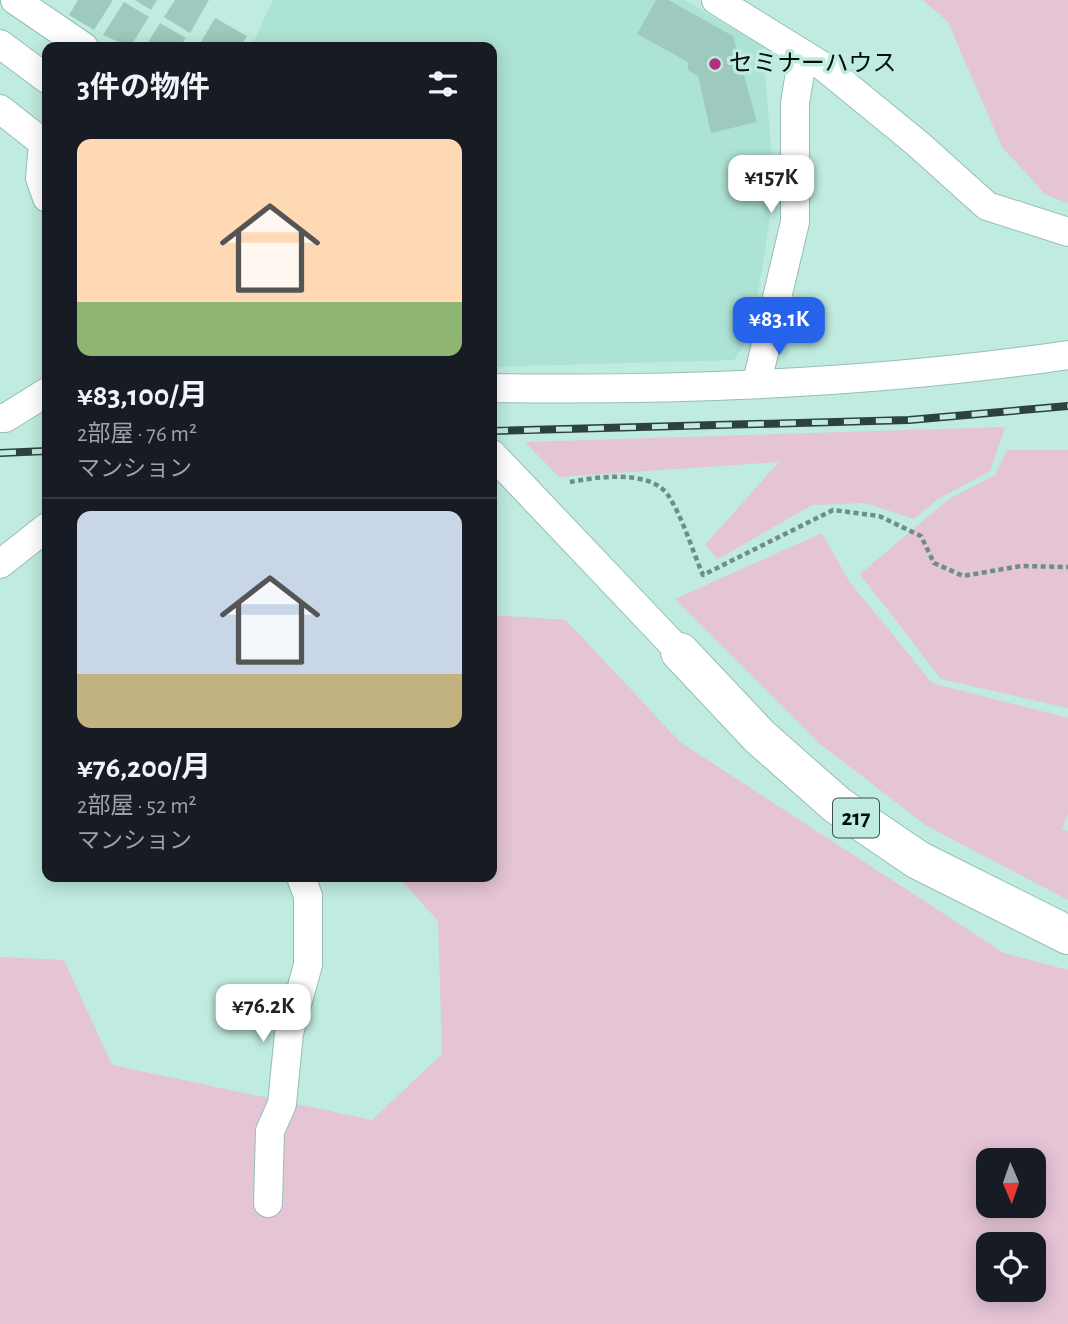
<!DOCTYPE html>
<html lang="ja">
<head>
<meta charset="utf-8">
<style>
  :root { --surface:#171b24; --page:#242831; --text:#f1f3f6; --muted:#9ea1a6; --line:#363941; --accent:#2563eb }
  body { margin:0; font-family:"Alegreya Sans","Noto Sans JP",sans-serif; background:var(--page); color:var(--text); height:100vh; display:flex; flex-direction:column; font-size:26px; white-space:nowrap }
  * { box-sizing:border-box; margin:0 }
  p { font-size:23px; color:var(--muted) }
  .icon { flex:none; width:38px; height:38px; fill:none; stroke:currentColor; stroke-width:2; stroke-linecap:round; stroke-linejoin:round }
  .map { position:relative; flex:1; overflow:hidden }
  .details { position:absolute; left:42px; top:42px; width:455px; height:840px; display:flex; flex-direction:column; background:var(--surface); border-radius:14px; box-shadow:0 4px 18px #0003 }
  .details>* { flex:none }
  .needle { width:46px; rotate:178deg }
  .buttons { position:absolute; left:976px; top:1148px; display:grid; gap:14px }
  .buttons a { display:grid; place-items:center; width:70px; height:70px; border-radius:14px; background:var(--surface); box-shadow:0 4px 18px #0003; font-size:35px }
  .price { position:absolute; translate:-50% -60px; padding:0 16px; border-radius:14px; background:#fff; color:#222; font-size:23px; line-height:46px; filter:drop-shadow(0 2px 4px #0008) }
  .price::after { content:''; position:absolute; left:50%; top:42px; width:21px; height:16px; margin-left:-10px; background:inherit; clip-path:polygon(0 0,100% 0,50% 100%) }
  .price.current { background:var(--accent); color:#fff }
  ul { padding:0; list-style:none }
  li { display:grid; align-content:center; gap:14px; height:371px; padding:0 35px }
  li+li { border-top:2px solid var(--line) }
  li span { display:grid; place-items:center; height:217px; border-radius:14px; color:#555 }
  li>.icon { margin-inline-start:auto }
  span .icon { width:126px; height:126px; fill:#fffc; stroke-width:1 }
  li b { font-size:30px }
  h2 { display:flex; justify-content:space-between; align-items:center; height:84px; padding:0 35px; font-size:30px }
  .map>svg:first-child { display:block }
</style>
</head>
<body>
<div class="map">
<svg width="1068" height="1324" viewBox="0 0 1068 1324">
  <rect width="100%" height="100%" fill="#bfebe0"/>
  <!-- built -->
  <path fill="#ade3d5" d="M273,0H685L763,47L773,171L772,206L759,288L743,347L734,360L492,367V47H251Z"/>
  <!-- green -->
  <path fill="#e5c4d5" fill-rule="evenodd" d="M923,0H1068V203L1046,195L1002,147L948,22Z
    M1005,427L990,471L938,499L914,519L865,503L812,505L718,559L705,545L779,462L559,477L525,442Z
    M1007,450H1068V708L941,679L860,574L949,499L995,475Z
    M822,533L849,581L932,683L1068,718V813L1062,829L1068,832V900L927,826L820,744L675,599Z
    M492,615L566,620L680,742L1004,953L1068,970V1324H0V957L64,960L112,1065L372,1120L442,1054L438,921L398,877H492ZM989,1160H1034V1206H989ZM989,1244H1034V1290H989Z"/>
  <!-- building -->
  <path fill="#9ec9be" d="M78,0H113L94,30L69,15Z
    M135,0H157L151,10Z
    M175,0H209L190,33L164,17Z
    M656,0H668L733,36L757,122L711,133L698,76L688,70V62L637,34Z
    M124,2L149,17L130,47L103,35Z
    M215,18L247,36L240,47H198Z
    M160,23L186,38L180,47H145Z"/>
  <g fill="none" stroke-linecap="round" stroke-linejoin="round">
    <!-- minor casing -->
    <g stroke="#95bfb4" stroke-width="30">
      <path id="minor" d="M15,0L84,47
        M716,0L824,67L918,144L987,206L1068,232
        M0,44L47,79
        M0,109L47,146
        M43,143L40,178L47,198
        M757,382L795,222V103L803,54
        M492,388C683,391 879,383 1068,355
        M0,418H5L47,392
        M492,454L680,652
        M0,564L47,527
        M268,1203L270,1131L282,1104L289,1033L308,965V896L301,877"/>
    </g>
    <!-- highway casing -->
    <g stroke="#95bfb4" stroke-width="40">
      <path id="highway" d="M680,652L760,737L837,805L918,860L1068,935"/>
    </g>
    <!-- path -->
    <path stroke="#6e8d85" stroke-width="4.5" stroke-dasharray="5 3.5" stroke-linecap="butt" d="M570,482C596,477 650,469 668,495C683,518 692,550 703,575L833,510L879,516L921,536L934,563L963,576L1021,566L1068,567"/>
    <!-- minor -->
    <use href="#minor" stroke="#fff" stroke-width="28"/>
    <!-- highway -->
    <use href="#highway" stroke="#fff" stroke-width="38"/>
    <!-- rail casing -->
    <g stroke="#2d423d" stroke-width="8">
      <path id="rail" d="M492,431L909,420L1068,406
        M0,453L47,451"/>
    </g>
    <!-- rail -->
    <use href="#rail" stroke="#bfebe0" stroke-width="5" stroke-dasharray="16" stroke-linecap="butt"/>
  </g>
  <!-- markers -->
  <circle fill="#af3181" stroke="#bfebe0" stroke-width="2.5" cx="715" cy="64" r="7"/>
  <g text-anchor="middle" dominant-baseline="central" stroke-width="7" stroke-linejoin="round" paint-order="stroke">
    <!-- shield labels -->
    <rect fill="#bfebe0" stroke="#3a514b" stroke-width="2" x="833" y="798.5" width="46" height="39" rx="5"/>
    <g font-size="23" font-weight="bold" fill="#010f0b">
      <text x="856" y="818">217</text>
    </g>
    <!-- poi labels -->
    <g font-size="24" fill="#010f0b" stroke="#bfebe0" text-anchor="start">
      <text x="729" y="64">セミナーハウス</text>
    </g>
  </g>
</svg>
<div class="buttons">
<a><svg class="needle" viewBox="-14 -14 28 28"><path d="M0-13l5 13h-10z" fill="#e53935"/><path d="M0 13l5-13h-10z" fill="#9ea1a6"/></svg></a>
<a><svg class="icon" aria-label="locate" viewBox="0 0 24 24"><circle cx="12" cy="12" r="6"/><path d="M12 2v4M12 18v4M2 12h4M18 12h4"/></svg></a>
</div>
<b class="price" style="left:771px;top:215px">¥157K</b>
<b class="price current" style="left:779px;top:357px">¥83.1K</b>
<b class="price" style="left:263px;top:1044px">¥76.2K</b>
<section class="details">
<h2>3件の物件<svg class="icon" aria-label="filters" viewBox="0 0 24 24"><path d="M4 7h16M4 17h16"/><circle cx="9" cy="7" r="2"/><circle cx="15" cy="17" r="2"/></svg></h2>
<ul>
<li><span style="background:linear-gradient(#ffd9b3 75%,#8fb573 0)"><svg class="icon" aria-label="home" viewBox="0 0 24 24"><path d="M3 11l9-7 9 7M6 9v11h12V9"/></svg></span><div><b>¥83,100/月</b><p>2部屋 · 76 m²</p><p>マンション</p></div></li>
<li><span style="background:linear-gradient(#c9d6e8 75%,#c2b280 0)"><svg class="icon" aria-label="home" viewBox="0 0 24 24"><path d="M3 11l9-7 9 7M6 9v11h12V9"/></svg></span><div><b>¥76,200/月</b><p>2部屋 · 52 m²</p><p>マンション</p></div></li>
</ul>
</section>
</div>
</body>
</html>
